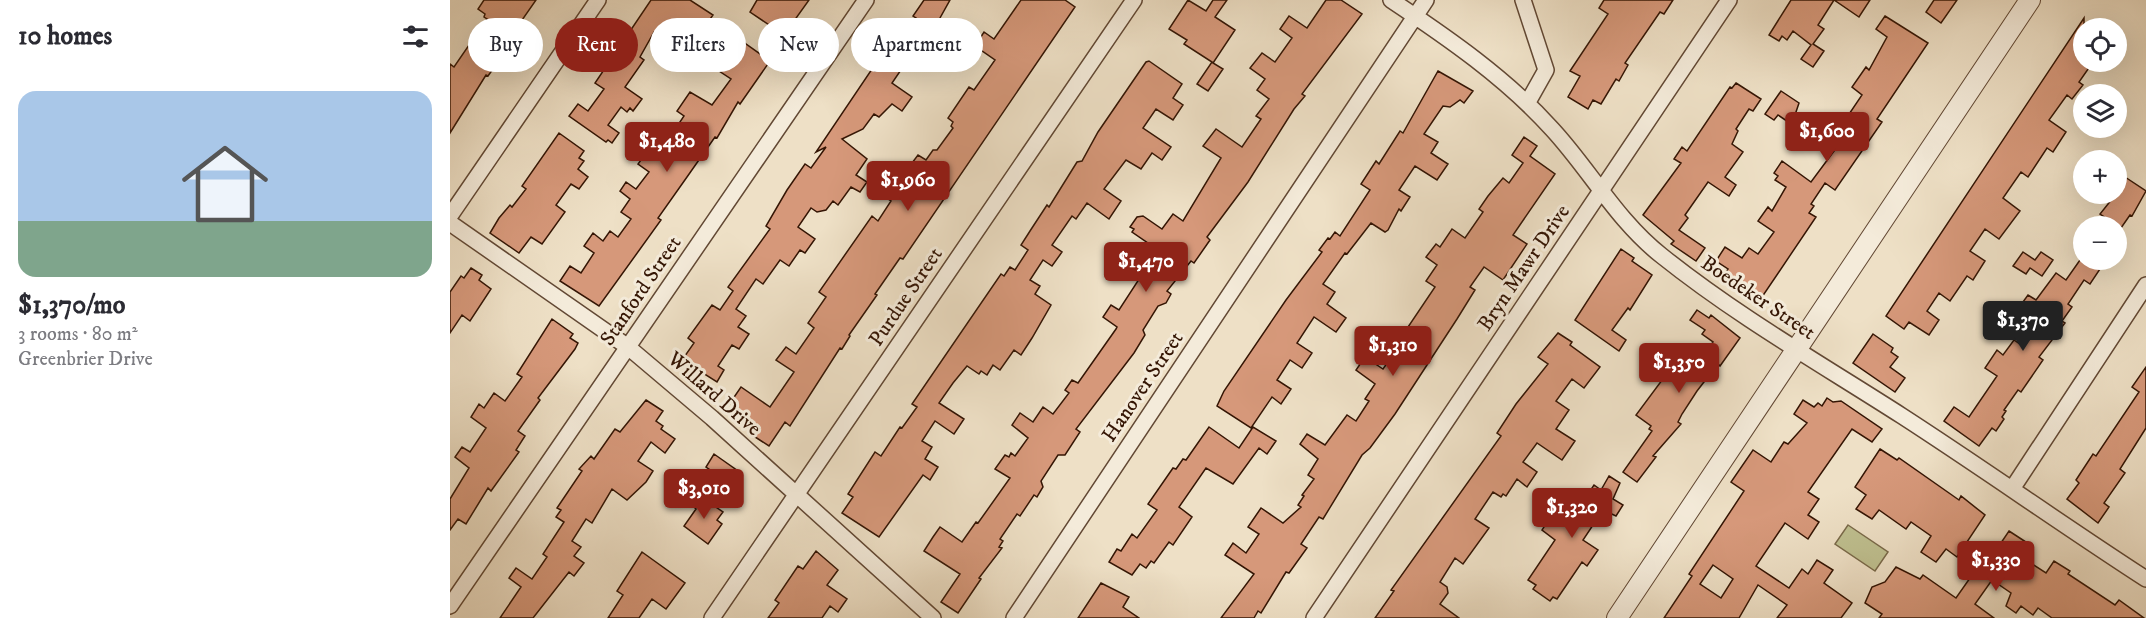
<!DOCTYPE html>
<html lang="en">
<head>
<meta charset="utf-8">
<style>
  :root { --surface:#fff; --page:#f7f7f7; --text:#2b2b33; --muted:#7c7c81; --line:#e1e1e2; --accent:#8f2418 }
  body { margin:0; font-family:"IM FELL DW Pica",serif; background:var(--page); color:var(--text); height:100vh; display:flex; flex-direction:column; font-size:22px; white-space:nowrap }
  * { box-sizing:border-box; margin:0 }
  p { font-size:20px; color:var(--muted) }
  .icon { flex:none; width:33px; height:33px; fill:none; stroke:currentColor; stroke-width:2; stroke-linecap:round; stroke-linejoin:round }
  .map { position:relative; flex:1; overflow:hidden }
  .panel { display:flex; flex-direction:column; background:var(--surface); width:450px }
  .panel>* { flex:none }
  .banner { position:absolute; left:18px; top:18px; width:570px; height:54px; display:flex; gap:12px }
  .tools { position:absolute; left:1623px; top:18px; display:grid; gap:12px }
  .tools a { display:grid; place-items:center; width:54px; height:54px; border-radius:50%; background:var(--surface); box-shadow:0 6px 24px #0002; font-size:30px }
  .price { position:absolute; translate:-50% -51px; padding:0 14px; border-radius:6px; background:var(--accent); color:#fff; font-size:20px; line-height:39px; filter:drop-shadow(0 2px 3px #0008) }
  .price::after { content:''; position:absolute; left:50%; top:36px; width:18px; height:14px; margin-left:-9px; background:inherit; clip-path:polygon(0 0,100% 0,50% 100%) }
  .price.active { background:#222; color:#fff }
  ul { padding:0; list-style:none }
  li { display:grid; align-content:center; gap:12px; height:318px; padding:0 18px }
  li+li { border-top:2px solid var(--line) }
  li span { display:grid; place-items:center; height:186px; border-radius:18px; color:#555 }
  li>.icon { margin-inline-start:auto }
  span .icon { width:108px; height:108px; fill:#fffc; stroke-width:1 }
  li b { font-size:26px }
  h2 { display:flex; justify-content:space-between; align-items:center; height:72px; padding:0 18px; font-size:26px }
  .chip { padding:0 21px; border-radius:27px; background:var(--surface); box-shadow:0 6px 24px #0002; font-size:21px; line-height:54px }
  .chip.active { background:var(--accent); color:#fff }
  main { display:flex; flex:1; min-height:0 }
  .map>svg:first-child { display:block }
</style>
</head>
<body>
<main>
<section class="panel">
<h2>10 homes<svg class="icon" aria-label="filters" viewBox="0 0 24 24"><path d="M4 7h16M4 17h16"/><circle cx="9" cy="7" r="2"/><circle cx="15" cy="17" r="2"/></svg></h2>
<ul>
<li><span style="background:linear-gradient(#a9c7e8 70%,#7fa58c 0)"><svg class="icon" aria-label="home" viewBox="0 0 24 24"><path d="M3 11l9-7 9 7M6 9v11h12V9"/></svg></span><div><b>$1,370/mo</b><p>3 rooms · 80 m²</p><p>Greenbrier Drive</p></div></li>
</ul>
</section>
<div class="map">
<svg width="1696" height="618" viewBox="0 0 1696 618">
  <rect width="100%" height="100%" fill="#eee0c6"/>
  <filter id="stains"><feTurbulence type="fractalNoise" baseFrequency=".00333" numOctaves="4"/><feColorMatrix values="0 0 0 0 .2 0 0 0 0 .09 0 0 0 0 .02 0 0 0 .5 -.17"/></filter>
  <radialGradient id="worn" r=".72"><stop offset=".6" stop-color="#630" stop-opacity="0"/><stop offset="1" stop-color="#630" stop-opacity=".3"/></radialGradient>
  <!-- green -->
  <path fill="#bfc090" stroke="#7a6a4a" stroke-width="1.5" d="M1398,525L1438,552L1425,571L1385,544Z"/>
  <!-- building -->
  <path fill="#d6987a" stroke="#341504" stroke-width="1.5" fill-rule="evenodd" d="M34,0H86L72,20L74,25L38,76L36,75L0,133V64L4,67L37,19L34,17L35,14L28,9Z
    M201,0H240L263,15L249,35L227,21L214,39L204,32L190,57L194,60L175,87L192,99L183,111L180,108L177,112L171,107L158,125L169,133L162,143L158,140L156,142L119,116L128,104L138,111L154,89L145,83Z
    M307,0H359L334,35L300,12Z
    M474,0H500L490,18L501,26L492,38L487,34L482,42L472,39L442,83L462,97L452,111L442,104L429,117L424,114L413,129L392,139L417,159L406,175L417,182L410,192L401,187L388,205L383,201L376,210L367,212L361,208L348,227L365,239L355,253L350,250L339,266L330,260L313,284L306,279L286,309L296,316L288,327L299,334L289,349L282,345L268,366L274,370L267,382L242,366L240,370L230,363L244,343L238,338L262,305L270,310L283,291L278,287L320,229L316,226L337,190L355,164L361,168L376,147L366,152L422,69L425,71L446,42L448,44L466,18L463,16Z
    M571,0H615L625,7L453,259L450,258L425,294L427,295L399,335L400,336L392,349L390,348L340,426L335,422L319,446L302,435L308,426L280,410L283,405L280,403L291,387L320,407L344,372L326,360L336,347L346,354L364,328L358,323L376,297L369,292L422,216L428,221L441,201L435,197L444,185L458,195L471,175L459,167L468,155L476,160L483,150H487L503,128L501,126L503,122L498,118L519,87L524,90L545,60L525,46L534,32L544,39Z
    M738,0L756,11L763,0H777L765,17L785,30L763,63L773,69L758,91L747,84L762,62L734,44L737,40L719,29Z
    M876,0H891L912,14L852,94L855,96L844,109L798,182L757,237L760,240L744,263L741,261L717,291L721,294L716,303L708,306L693,330L695,335L684,353L626,429L630,432L615,455H608L591,481L593,487L587,497L584,495L570,516L567,514L550,539L553,541L549,547L552,548L529,578L531,579L508,613L491,602L510,574L474,551L483,537L490,527L512,542L526,522L528,523L560,478L545,469L555,455L559,457L561,453L565,456L578,438L562,425L570,413L583,422L593,407L603,414L619,393L615,390L622,380L628,383L666,329L667,327L653,317L661,305L669,310L708,250L682,232L684,229L680,227L687,217L693,216L712,229L723,214L733,221L771,158L753,146L766,129L792,147L811,119L806,116L819,99L807,90L815,79L800,68L812,53L825,62L842,38L830,29L839,16L857,28Z
    M1154,0H1223L1214,14L1210,12L1175,63L1178,65L1169,81L1166,79L1151,104L1143,100L1138,109L1118,97L1130,76L1120,71L1158,14L1149,8Z
    M1341,0H1420L1409,17L1384,0L1368,25L1374,29L1363,44L1374,51L1363,67L1351,59L1361,45L1343,31L1337,40L1332,36L1329,41L1319,35Z
    M1484,0H1507L1491,23L1476,12Z
    M1435,16L1478,43L1427,119L1432,122L1385,190L1375,183L1361,204L1364,206L1359,213L1366,217L1312,297L1275,274L1278,269L1266,261L1275,247L1292,258L1299,248L1308,254L1324,232L1308,221L1318,207L1322,211L1336,187L1325,180L1328,176L1324,173L1332,161L1361,182L1384,151L1398,131L1391,126L1412,95L1402,87L1416,67L1419,70L1437,37L1426,29Z
    M1634,18V62H1643L1629,82L1633,85L1622,99L1617,95L1599,120L1616,132L1603,152L1597,148L1578,177L1571,172L1553,198L1570,211L1549,239L1535,229L1520,251L1535,261L1523,280L1517,276L1500,301L1489,293L1477,311L1489,320L1479,335L1459,322L1454,329L1436,316Z
    M282,34L320,61L290,104L288,102L267,138L265,137L237,177L208,218L211,220L149,306L110,281L120,266L131,273L144,253L134,246L143,233L153,241L160,231L168,237L181,219L171,212L180,199L170,191L176,182L186,189L199,172L188,164L212,131L220,137L234,116L227,111L240,92L262,105L281,79L266,69L278,50L273,47Z
    M699,61L732,84L723,98L733,105L723,120L706,109L693,128L721,147L712,160L702,153L691,169L676,160L654,189L671,201L659,219L637,203L626,219L622,216L602,245L612,252L602,266L593,260L580,280L590,286L585,294L601,305L582,338L571,355L564,350L550,370L543,365L537,375L531,371L529,374L517,366L503,383L489,403L514,419L504,434L485,421L472,441L482,447L475,459L488,467L480,480L473,475L429,537L392,513L403,497L398,494L425,452L431,456L450,427L452,428L467,407L462,404L551,274L554,276L560,267L565,270L578,250L571,245L580,231L597,205L599,207L627,162L632,161L648,132L696,62Z
    M988,71L1023,91L1014,103L1010,100L1000,107L993,106L974,134L988,142L981,153L998,164L987,180L965,166L949,190L960,197L951,211L949,209L938,230L935,232L921,223L897,254L895,253L873,284L885,292L877,304L896,318L886,332L864,317L847,343L862,353L852,368L840,360L827,380L841,389L831,404L822,397L801,428L767,406L774,391L836,300L872,252L869,250L878,238L880,239L885,232L890,236L920,190L911,184L926,161L929,164L950,131L953,133Z
    M1286,83L1311,99L1303,111L1299,109L1286,129L1288,131L1282,144L1293,152L1275,177L1286,185L1279,196L1258,182L1235,215L1238,218L1229,230L1255,248L1246,261L1221,244L1224,241L1193,215L1231,163L1224,159L1232,147L1237,151L1280,87L1282,88Z
    M1331,91L1349,103L1346,112L1370,128L1357,148L1344,139L1350,130L1328,115L1324,120L1315,114Z
    M109,133L134,151L129,158L134,161L128,169L138,177L129,189L121,184L106,205L115,212L92,244L81,237L69,253L40,233L49,218L60,205L62,207L76,189L72,186Z
    M1074,137L1087,146L1080,156L1105,174L1063,235L1077,244L1053,280L1034,267L1020,287L1025,290L1007,319L945,414L920,448L912,455L873,519L869,517L851,544L857,548L839,573L836,572L811,613L808,611L804,618H771L804,574L775,555L783,543L796,553L809,534L798,527L811,508L833,523L851,507L848,505L854,496L852,495L864,479L858,475L868,459L850,444L857,434L875,445L897,415L906,421L919,401L915,399L925,384L906,370L915,357L933,369L961,329L958,327L985,287L976,281L987,265L976,257L986,244L990,247L1002,229L1015,238L1033,212L1029,209L1038,196L1053,178L1059,183L1073,163L1062,155Z
    M1675,177L1696,191L1682,216L1680,215L1671,228L1650,214L1666,194Z
    M1171,249L1184,258L1182,261L1202,275L1180,310L1178,308L1162,330L1176,340L1169,351L1125,320Z
    M1573,252L1585,260L1591,252L1603,260L1592,276L1580,268L1576,274L1563,266Z
    M1630,260H1656L1640,284L1634,280L1618,304L1622,307L1612,321L1615,323L1589,357L1593,360L1571,392L1568,390L1554,410L1556,411L1552,417L1554,419L1546,431L1542,428L1529,446L1494,421L1504,407L1519,417L1547,376L1535,368L1547,350L1553,355L1564,340L1574,347L1587,328L1565,313L1578,295L1586,300L1606,273L1616,280Z
    M21,268L32,275L29,280L41,289L20,321L12,315L0,333V292L11,276L14,278Z
    M1247,310L1259,318L1261,315L1290,338L1270,366L1268,364L1247,391L1232,414L1228,422L1231,424L1203,456L1206,457L1187,482L1173,472L1202,431L1199,429L1201,426L1186,415L1221,368L1235,378L1263,342L1252,334L1255,330L1240,320Z
    M102,319L123,334L120,338L128,343L125,349L88,398L90,400L68,431L75,436L66,450L69,452L41,491L38,488L16,524L8,519L0,530V499L19,468L5,457L12,447L20,452L36,428L21,417L29,404L34,408L44,393L55,401L72,377L67,374Z
    M1108,333L1122,342L1120,345L1150,367L1134,388L1122,379L1106,401L1119,410L1106,429L1125,441L1112,460L1087,443L1073,462L1087,472L1077,487L1067,479L1056,496L1053,494L1051,497L1043,492L1025,519L1039,528L1013,564L1005,558L990,582L997,587L998,593L990,604L1009,618H925L944,591L941,590L1051,436L1047,433L1066,404L1098,364L1088,357Z
    M1423,334L1443,348L1441,352L1448,357L1440,367L1455,378L1445,392L1403,363Z
    M1696,367V428L1670,469L1675,473L1654,503L1659,507L1648,523L1617,499L1629,483L1626,480L1643,454L1646,456L1689,392L1682,387Z
    M1377,398L1383,402L1391,401L1432,429L1422,442L1402,429L1358,492L1369,499L1358,515L1369,522L1358,539L1335,523L1306,566L1339,588L1352,569L1358,574L1367,560L1383,570L1374,583L1402,603L1391,618H1327L1337,605L1308,585L1289,618H1214L1242,576L1239,574L1294,491L1281,482L1303,450L1321,462L1334,442L1338,444L1357,423L1344,414L1353,400L1364,407L1368,403L1372,406ZM1263,565L1283,579L1271,598L1250,584Z
    M196,400L213,411L206,421L213,426L211,429L225,439L215,453L201,442L188,461L203,471L196,482L177,500L162,489L142,523L136,519L122,541L131,547L124,556L134,563L124,576L119,572L83,618H50L71,587L59,578L66,568L82,579L97,557L93,554L114,522L106,517L111,510L107,508L132,471L129,469L141,456L144,459L165,429L170,432Z
    M759,427L789,448L803,427L826,441L817,454L809,448L783,484L756,468L729,507L742,517L723,545L719,542L704,563L701,561L696,568L690,564L682,575L659,562L667,549L671,551L682,534L687,538L707,510L698,504L723,468L726,469L733,459L736,460Z
    M1430,449L1447,460L1449,458L1509,500L1511,496L1535,515L1507,557L1496,549L1486,562L1471,552L1481,536L1461,522L1456,529L1429,510L1422,519L1406,509L1416,495L1405,487Z
    M264,454L288,471L279,483L256,467Z
    M1159,476L1170,483L1163,499L1173,505L1166,516L1153,510L1133,540L1148,550L1137,566L1132,562L1107,599L1103,597L1100,601L1083,589L1086,585L1078,580L1105,540L1092,530L1106,508L1101,505L1107,495L1128,509L1144,485L1151,490Z
    M250,496L273,512L267,520L272,524L258,544L234,526L246,509L243,506Z
    M1559,531L1579,544L1570,556L1596,573L1604,561L1620,571L1618,574L1665,605L1669,600L1694,618H1602L1588,608L1583,615L1571,606L1566,613L1556,606L1561,593L1542,580L1525,604L1544,618H1429L1432,614L1415,603L1422,587L1435,582L1446,567L1470,579L1473,575L1506,598L1527,568L1532,571Z
    M366,551L388,570L377,585L397,599L388,612L380,606L372,618H318L329,603L325,600L348,566L353,569Z
    M192,552L235,583L216,609L202,599L189,618H158L173,595L167,591Z
    M651,583L679,597L673,607L689,618H628Z"/>
  <g fill="none" stroke-linecap="round" stroke-linejoin="round">
    <!-- minor casing -->
    <g stroke="#624834" stroke-width="18">
      <path id="minor" d="M941,0C998,38 1056,78 1102,129C1140,170 1167,221 1212,256C1287,316 1371,364 1452,416C1534,469 1614,526 1696,579
        M1073,0L1096,70L1078,102
        M0,216L148,0
        M0,223L178,347L262,418L483,618
        M1562,489L1696,285
        M0,606L416,0
        M262,618L684,0
        M564,618L976,0
        M864,618L1279,0"/>
    </g>
    <!-- tertiary casing -->
    <g stroke="#624834" stroke-width="22">
      <path id="tertiary" d="M1167,618L1580,0"/>
    </g>
    <!-- minor -->
    <use href="#minor" stroke="#f4ebda" stroke-width="15"/>
    <!-- tertiary -->
    <use href="#tertiary" stroke="#f4ebda" stroke-width="20"/>
  </g>
  <g text-anchor="middle" dominant-baseline="central" stroke-width="6" stroke-linejoin="round" paint-order="stroke">
    <!-- street labels -->
    <g font-size="21" fill="#341504" stroke="#f4ebda">
      <text transform="translate(1074 268) rotate(-56)">Bryn Mawr Drive</text>
      <text transform="translate(191 291) rotate(-56)">Stanford Street</text>
      <text transform="translate(456 297) rotate(-56)">Purdue Street</text>
      <text transform="translate(1308 298) rotate(34)">Boedeker Street</text>
      <text transform="translate(693 387) rotate(-56)">Hanover Street</text>
      <text transform="translate(264 394) rotate(41)">Willard Drive</text>
    </g>
  </g>
  <rect width="100%" height="100%" filter="url(#stains)"/>
  <rect width="100%" height="100%" fill="url(#worn)"/>
</svg>
<div class="tools">
<a><svg class="icon" aria-label="locate" viewBox="0 0 24 24"><circle cx="12" cy="12" r="6"/><path d="M12 2v4M12 18v4M2 12h4M18 12h4"/></svg></a>
<a><svg class="icon" aria-label="layers" viewBox="0 0 24 24"><path d="M12 4l9 5-9 5-9-5zM3 14l9 5 9-5"/></svg></a>
<a>+</a>
<a>−</a>
</div>
<b class="price" style="left:1377px;top:163px">$1,600</b>
<b class="price" style="left:217px;top:173px">$1,480</b>
<b class="price" style="left:458px;top:212px">$1,960</b>
<b class="price" style="left:696px;top:293px">$1,470</b>
<b class="price active" style="left:1573px;top:352px">$1,370</b>
<b class="price" style="left:943px;top:377px">$1,310</b>
<b class="price" style="left:1229px;top:394px">$1,350</b>
<b class="price" style="left:254px;top:520px">$3,010</b>
<b class="price" style="left:1122px;top:539px">$1,320</b>
<b class="price" style="left:1546px;top:592px">$1,330</b>
<div class="banner">
<a class="chip">Buy</a>
<a class="chip active">Rent</a>
<a class="chip">Filters</a>
<a class="chip">New</a>
<a class="chip">Apartment</a>
</div>
</div>
</main>
</body>
</html>
